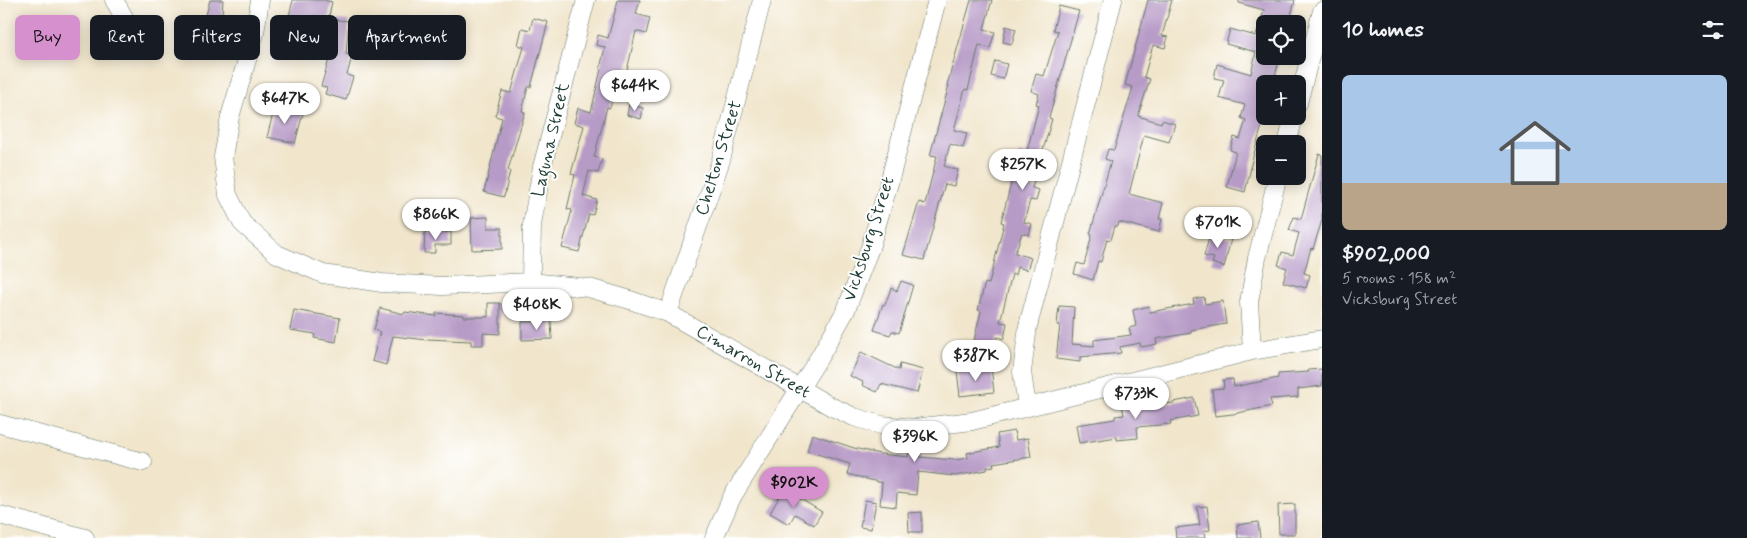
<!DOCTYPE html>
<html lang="en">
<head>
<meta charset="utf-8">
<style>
  :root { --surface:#171b24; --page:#242831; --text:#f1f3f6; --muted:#9ea1a6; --accent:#d690ce }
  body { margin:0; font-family:Mynerve,sans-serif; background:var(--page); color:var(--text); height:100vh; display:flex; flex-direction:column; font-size:19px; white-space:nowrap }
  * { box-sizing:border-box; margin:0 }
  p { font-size:16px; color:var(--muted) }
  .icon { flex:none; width:28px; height:28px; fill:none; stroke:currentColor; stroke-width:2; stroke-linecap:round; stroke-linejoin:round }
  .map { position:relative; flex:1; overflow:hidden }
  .panel { display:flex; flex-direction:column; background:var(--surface); width:425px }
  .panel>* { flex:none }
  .banner { position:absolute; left:15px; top:15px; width:475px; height:45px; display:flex; gap:10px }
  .tools { position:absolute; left:1256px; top:15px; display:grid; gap:10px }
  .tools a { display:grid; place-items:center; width:50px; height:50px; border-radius:8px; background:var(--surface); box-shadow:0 2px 12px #0003; font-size:25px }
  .price { position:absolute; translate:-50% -42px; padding:0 11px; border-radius:18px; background:#fff; color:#222; font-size:16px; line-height:32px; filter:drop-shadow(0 1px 2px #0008) }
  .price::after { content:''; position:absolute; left:50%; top:30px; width:15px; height:11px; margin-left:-8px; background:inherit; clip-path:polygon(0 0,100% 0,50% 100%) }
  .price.on { background:var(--accent); color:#111 }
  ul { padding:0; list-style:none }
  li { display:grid; align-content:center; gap:10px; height:265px; padding:0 20px }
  li span { display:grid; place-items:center; height:155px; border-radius:8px; color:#555 }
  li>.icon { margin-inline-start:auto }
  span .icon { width:90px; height:90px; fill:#fffc; stroke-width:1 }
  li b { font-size:21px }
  h2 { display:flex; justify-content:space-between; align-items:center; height:60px; padding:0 20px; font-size:21px }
  .tag { padding:0 18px; border-radius:8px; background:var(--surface); box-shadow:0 2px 12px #0003; font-size:18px; line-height:45px }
  .tag.on { background:var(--accent); color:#111 }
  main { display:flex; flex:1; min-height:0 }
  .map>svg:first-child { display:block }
</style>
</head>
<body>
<main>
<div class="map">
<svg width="1322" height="538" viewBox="0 0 1322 538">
  <rect width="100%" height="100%" fill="#fff"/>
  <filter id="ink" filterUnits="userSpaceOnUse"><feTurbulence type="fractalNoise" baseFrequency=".02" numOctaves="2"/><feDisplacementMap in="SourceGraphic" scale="10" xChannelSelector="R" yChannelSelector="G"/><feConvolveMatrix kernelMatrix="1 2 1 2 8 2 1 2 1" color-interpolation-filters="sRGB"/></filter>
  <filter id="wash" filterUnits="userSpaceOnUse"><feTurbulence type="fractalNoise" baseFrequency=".0096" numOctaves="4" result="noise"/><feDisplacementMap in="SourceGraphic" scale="20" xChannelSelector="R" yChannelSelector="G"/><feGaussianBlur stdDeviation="1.12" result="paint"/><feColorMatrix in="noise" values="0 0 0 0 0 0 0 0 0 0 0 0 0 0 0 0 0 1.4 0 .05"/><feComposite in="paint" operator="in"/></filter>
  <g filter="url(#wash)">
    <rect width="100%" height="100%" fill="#f1e6cc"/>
    <g id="blocks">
      <!-- building -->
      <path fill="#b79bc7" d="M210,0H223L222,15L227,16L219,47L189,39L192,28L202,30Z
        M293,0H324L332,2L327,25L289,16Z
        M618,0H640L636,14L650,18L646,34L636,31L626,75L619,74L610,108L607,107L594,157L602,159L598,173L589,171L583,196L597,200L593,215L589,214L579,252L562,248L572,210L567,209L575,175L571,174L584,126L574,123L578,108L591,112L601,69H600L605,47L596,45L598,35L608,38Z
        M971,0H992L984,29L995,32L990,48L979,45L968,90L965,89L954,130L967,133L963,148L950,144L944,166L958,170L954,186L945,184L924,260L903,255L919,202L925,204L937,156L930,155L949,85H947Z
        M1148,0H1172L1162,36L1168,37L1165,48L1153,45L1144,77L1150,79L1138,116L1161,123L1162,120L1175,124L1169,142L1144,135L1129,194L1163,203L1159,219H1162L1159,232L1119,222L1118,226H1115L1111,240L1107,239L1101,262L1098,261L1093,280L1074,274L1077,263L1084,265L1092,235L1090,234L1111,161L1105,159L1108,149L1114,150L1133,87L1125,85Z
        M1239,0H1295L1289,24H1265V57L1279,61L1273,84H1265V115L1250,168H1251L1245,192L1227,187L1236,152L1230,150L1234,137L1240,139L1246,120L1241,118L1245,105L1219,98L1224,80L1214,78L1217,64L1251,74L1256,52L1226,44L1230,29L1256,36L1264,10L1239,3Z
        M1059,6L1079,11L1049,118L1052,119L1032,188L1039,190L1036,201L1030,200L1024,222L1032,224L1029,235L1022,233L1015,253L1031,258L1027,270L1017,267L1015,275L1012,274L1000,322L1007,323L1004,339L997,337L994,350L973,345L981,311L978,310L985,283L989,284L1004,223L1001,222L1019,153L1026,155L1039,105L1036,104L1039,94L1031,91L1036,74L1044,76L1058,31L1053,30Z
        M533,18L548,22L531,87H528L522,111L525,112L508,170L510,171L504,197L484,192L502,118L495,116L502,91L511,93L524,47L518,45L522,28L530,30Z
        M328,19L349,21L346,54L352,56L347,75L353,77L346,100L325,94L327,88L321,86L335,40L327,39Z
        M1006,26L1016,29L1012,44L1003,42Z
        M995,61L1007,64L1003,79L991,76Z
        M629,104L643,108L641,119L627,115Z
        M275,106L303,113L295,143L267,137Z
        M1319,154L1322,155V220L1313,249L1311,248L1304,273L1310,275L1306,288L1283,282L1287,268L1278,265L1282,252L1293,255L1299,233L1289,230L1294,217L1301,219Z
        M488,217V228H502V249L472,250L471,218Z
        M425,232H451V245H435V253H424Z
        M1210,234L1231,239L1224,267L1212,263L1214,258L1204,256Z
        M901,281L913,285L899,333L892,331L890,335L874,330L883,304L885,305L891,288L897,291Z
        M1204,297L1205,304L1223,301L1226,324L1191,330V333L1156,339L1157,344L1141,347L1140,343L1120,347L1121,353L1080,357V362L1056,359L1060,325H1057L1059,306L1074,307L1072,344L1094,346V340L1131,335L1129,328L1136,326L1133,310L1149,306L1150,312L1194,304L1193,299Z
        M488,303H500V334L483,333V345H471V341L427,339V340L393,336L386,365L372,361L380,332L374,330L380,308L404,314L405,312L436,316V313L464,315L463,317H488Z
        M294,310L340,318L336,342L314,338L315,334L290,330Z
        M551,321L552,339L522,340V322Z
        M861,352L899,370L900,364L923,370L917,393L881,384L877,392L862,385L863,382L850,376Z
        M991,367L994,392L960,396L957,371Z
        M1322,369V386L1298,389V397L1270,399L1272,406L1233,414L1215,416L1212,389L1224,388L1223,380L1233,379L1234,387L1278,378V374L1309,372L1308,370Z
        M1132,397L1134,407L1174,403V402L1194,398L1198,416L1170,421L1171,424L1137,427L1138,438L1117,440V437L1079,443L1076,425L1115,419V416L1124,415L1121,399Z
        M1014,431L1016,440L1028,438L1031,457L993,463L994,466L987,467V470L955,476L918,472L916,495L897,493L896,507L880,505L882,483L847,474L850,464L807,451L812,434L854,448L880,454L908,457L909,447L921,448L920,457L955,460L968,458L967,453L999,447L997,434Z
        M784,489L822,512L814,525L795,514L789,524L770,513Z
        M865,500L876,502L871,529L860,527Z
        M1295,504V534H1279L1278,505Z
        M1207,506L1210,530L1204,531L1205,538H1176L1175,528L1200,525L1197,507Z
        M922,512V532H909L908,513Z
        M1258,522L1260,538H1238L1237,525Z"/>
    </g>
  </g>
  <g filter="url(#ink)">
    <use href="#blocks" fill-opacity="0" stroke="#687869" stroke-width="1"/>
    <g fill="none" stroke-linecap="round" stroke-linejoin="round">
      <!-- minor casing -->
      <g stroke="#687869" stroke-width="19">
        <path id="minor" d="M114,0L132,31
          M260,0L255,33L230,117L223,157L228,195L242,223L277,254L323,274L382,283L442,286L531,282L589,288L627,299L668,313L832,407L854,417L881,425L914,428L972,421L1252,351L1322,339
          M1298,103L1322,11
          M1287,144L1294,116
          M531,282L532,225L542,167L586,0
          M668,313L721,160L762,0
          M1252,351L1249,302L1257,258L1278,176
          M1027,407L1022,372L1028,326L1113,0
          M0,424L143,462
          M0,515L85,538
          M714,538L732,497L820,356L846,310L870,248L889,183L937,0"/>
      </g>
      <!-- minor -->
      <use href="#minor" stroke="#fff" stroke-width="18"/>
    </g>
  </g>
  <g text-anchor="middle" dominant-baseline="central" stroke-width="4" stroke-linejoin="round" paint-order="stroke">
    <!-- street labels -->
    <g font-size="18" fill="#1f3d34" stroke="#fff">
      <text transform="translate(551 140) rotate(-77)">Laguna Street</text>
      <text transform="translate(719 158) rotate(-73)">Chelton Street</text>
      <text transform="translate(869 239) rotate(-72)">Vicksburg Street</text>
      <text transform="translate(753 362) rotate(30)">Cimarron Street</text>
    </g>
  </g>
</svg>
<div class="tools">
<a><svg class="icon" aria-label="locate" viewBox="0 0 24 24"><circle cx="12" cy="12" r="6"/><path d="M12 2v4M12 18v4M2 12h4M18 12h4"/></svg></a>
<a>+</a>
<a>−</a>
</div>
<b class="price" style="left:635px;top:112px">$644K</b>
<b class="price" style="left:285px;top:125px">$647K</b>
<b class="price" style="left:1023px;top:191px">$257K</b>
<b class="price" style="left:436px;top:241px">$866K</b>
<b class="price" style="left:1218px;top:249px">$701K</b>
<b class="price" style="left:537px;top:331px">$408K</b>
<b class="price" style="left:976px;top:382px">$387K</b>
<b class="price" style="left:1136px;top:420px">$733K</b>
<b class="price" style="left:915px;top:463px">$396K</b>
<b class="price on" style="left:794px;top:509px">$902K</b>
<div class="banner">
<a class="tag on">Buy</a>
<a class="tag">Rent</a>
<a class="tag">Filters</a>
<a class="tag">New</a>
<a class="tag">Apartment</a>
</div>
</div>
<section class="panel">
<h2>10 homes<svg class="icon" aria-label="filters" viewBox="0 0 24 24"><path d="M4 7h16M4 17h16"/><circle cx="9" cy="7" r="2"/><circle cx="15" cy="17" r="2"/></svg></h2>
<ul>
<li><span style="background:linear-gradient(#a9c7e8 70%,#b9a48a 0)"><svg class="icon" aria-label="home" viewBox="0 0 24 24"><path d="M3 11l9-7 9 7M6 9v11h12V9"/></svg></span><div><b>$902,000</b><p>5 rooms · 158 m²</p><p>Vicksburg Street</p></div></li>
</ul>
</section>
</main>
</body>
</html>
